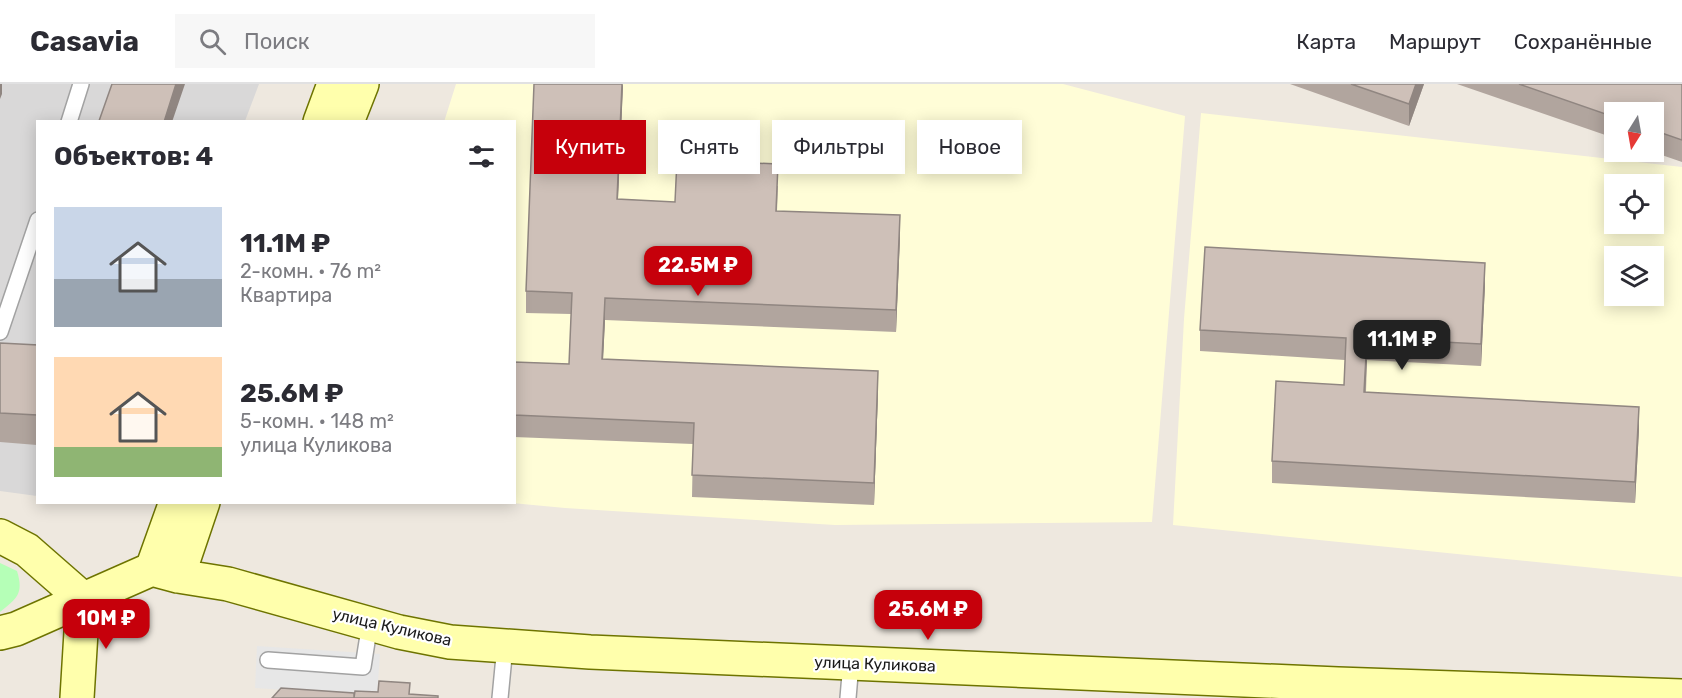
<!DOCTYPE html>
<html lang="ru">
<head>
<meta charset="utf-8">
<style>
  :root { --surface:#fff; --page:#f7f7f7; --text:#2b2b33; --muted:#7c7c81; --line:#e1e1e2; --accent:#c6000b }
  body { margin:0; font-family:Rubik,sans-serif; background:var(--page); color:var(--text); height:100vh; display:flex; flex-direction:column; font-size:22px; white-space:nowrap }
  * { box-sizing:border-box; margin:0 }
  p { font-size:20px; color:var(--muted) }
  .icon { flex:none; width:33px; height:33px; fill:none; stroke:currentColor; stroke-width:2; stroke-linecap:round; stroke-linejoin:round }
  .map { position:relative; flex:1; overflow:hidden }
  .side { position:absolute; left:36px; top:36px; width:480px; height:384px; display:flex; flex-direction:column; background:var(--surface); border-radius:0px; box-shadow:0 3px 15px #0003 }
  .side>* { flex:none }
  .top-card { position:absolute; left:534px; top:36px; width:570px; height:54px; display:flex; gap:12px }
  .needle { width:39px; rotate:191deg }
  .buttons { position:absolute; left:1604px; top:18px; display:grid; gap:12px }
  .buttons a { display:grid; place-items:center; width:60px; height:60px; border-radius:0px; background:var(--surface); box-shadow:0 3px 15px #0003; font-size:30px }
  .price { position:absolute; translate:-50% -51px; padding:0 14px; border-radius:12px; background:var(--accent); color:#fff; font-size:20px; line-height:39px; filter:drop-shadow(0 2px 3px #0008) }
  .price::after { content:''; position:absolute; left:50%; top:36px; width:18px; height:14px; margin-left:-9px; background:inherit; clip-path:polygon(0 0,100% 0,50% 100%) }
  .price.on { background:#222; color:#fff }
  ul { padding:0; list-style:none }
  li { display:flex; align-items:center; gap:18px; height:150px; padding:0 18px }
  li span { display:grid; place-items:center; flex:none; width:168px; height:120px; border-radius:0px; color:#555 }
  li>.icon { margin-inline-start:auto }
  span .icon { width:72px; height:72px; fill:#fffc; stroke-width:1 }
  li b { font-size:26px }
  h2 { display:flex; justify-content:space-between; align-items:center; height:72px; padding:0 18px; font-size:26px }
  .tag { padding:0 21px; border-radius:0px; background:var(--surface); box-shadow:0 3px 15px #0003; font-size:21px; line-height:54px }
  .tag.on { background:var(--accent); color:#fff }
  header { display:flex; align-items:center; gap:36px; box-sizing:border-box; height:84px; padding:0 30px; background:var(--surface); border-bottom:2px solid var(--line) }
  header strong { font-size:28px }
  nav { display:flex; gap:33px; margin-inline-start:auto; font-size:21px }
  .search { width:420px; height:54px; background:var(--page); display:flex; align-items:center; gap:15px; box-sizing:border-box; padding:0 21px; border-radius:0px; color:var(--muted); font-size:22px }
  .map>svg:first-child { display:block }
</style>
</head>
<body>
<header>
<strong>Casavia</strong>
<div class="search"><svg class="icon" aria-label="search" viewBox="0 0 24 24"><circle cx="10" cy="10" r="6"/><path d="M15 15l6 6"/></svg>Поиск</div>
<nav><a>Карта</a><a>Маршрут</a><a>Сохранённые</a></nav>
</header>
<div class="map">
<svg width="1682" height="614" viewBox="0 0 1682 614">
  <rect width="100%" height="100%" fill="#eee8df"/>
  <!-- residential -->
  <path fill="#d9d8d8" d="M0,0H259L245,37L38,38L37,412L0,407Z"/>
  <!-- education -->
  <path fill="#fffdd7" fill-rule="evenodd" d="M456,0H1063L1185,32L1152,438L835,441L565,424L512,419L514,418V38H444Z
    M1201,29L1682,83V493L1173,441L1184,235ZM1614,100H1653V140H1614ZM1614,172H1653V212H1614Z"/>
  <!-- park -->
  <path fill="#b5ffb7" d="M0,479L17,487C24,510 17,514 0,528Z"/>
  <!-- parking -->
  <path fill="#e7e7e7" d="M257,562L380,570L377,612L255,604Z"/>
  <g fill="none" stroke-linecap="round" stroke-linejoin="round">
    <!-- lane casing -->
    <g stroke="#a2a2a2" stroke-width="18">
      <path id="lane" d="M69,38L81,0
        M0,248L38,136
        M268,576L363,583L370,539
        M500,614L505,562
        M848,614L851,579"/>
    </g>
    <!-- secondary casing -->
    <g stroke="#6e7400" stroke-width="36">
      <path id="secondary" d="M320,38L334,0
        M347,38L362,0
        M0,452L27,466L83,515
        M152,485L176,418
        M178,492L203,418
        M0,549L16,545L152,485L178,492L228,500L399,548L450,558L590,568L1338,600L1682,612
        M77,614L83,515"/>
    </g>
    <!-- lane -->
    <use href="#lane" stroke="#fff" stroke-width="15"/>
    <!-- secondary -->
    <use href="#secondary" stroke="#ffffac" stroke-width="33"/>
  </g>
  <!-- wall -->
  <path fill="#b1a59e" d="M623,0L618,115L675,118L778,102L777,127L900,153L896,248L605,236L603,275L878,308L874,421L692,413L693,360L514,353V278L569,280L571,230L526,229V207Z
    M1290,0H1424L1409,42Z
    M1457,0H1682V78L1653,68V28H1614V54Z
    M1485,201L1481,282L1367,276L1366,308L1639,345L1635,419L1272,399V377L1344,301L1345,276L1200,267V246Z
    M0,259L38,261V363L37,361L0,358Z"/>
  <!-- shaded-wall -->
  <path fill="#908681" d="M0,0H2V10L0,15Z
    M176,0H185L172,38H164Z
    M622,0L623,2L617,137V115Z
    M1416,0H1424L1409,42V20Z
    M900,131V153L896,248V226Z
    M1485,179V201L1481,282V260Z
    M605,214V236L602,297V275Z
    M1367,254V276L1364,329V308Z
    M878,287V308L874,421V399Z
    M1639,323V345L1635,419V398Z"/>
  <!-- building -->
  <path fill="#cec0b8" stroke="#908681" stroke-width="1.5" d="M112,0H176L164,38H103L99,37Z
    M534,0H622L617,115L675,118L677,76L778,80L776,127L900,131L896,226L605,214L602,275L878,287L874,399L692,391L694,339L514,331V278L569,280L572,209L526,207Z
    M1351,0H1416L1409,20Z
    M1519,0H1682V56L1653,46V28H1614V33Z
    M1205,163L1485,179L1481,260L1367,254L1364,308L1639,323L1635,398L1272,377L1276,297L1344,301L1346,254L1200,246Z
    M0,259L38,261V333L37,331L0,329Z
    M379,597L410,599L409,610L438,612V614H354L355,607L378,608Z
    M281,604L354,609V614H272Z"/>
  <g text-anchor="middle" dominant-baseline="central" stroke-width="4.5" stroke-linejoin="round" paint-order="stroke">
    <!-- street labels -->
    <g font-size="16" fill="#1b1b1b" stroke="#fff">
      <text transform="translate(392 543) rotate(13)">улица Куликова</text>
      <text transform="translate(875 580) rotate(2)">улица Куликова</text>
    </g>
  </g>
</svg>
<div class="buttons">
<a><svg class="needle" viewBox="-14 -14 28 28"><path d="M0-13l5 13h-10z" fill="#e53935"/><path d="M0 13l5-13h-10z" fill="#7c7c81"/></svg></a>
<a><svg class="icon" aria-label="locate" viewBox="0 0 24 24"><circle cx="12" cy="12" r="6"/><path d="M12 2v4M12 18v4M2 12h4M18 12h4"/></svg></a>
<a><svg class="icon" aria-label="layers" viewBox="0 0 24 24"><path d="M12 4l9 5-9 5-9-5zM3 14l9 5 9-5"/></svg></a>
</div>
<b class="price" style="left:698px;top:213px">22.5M ₽</b>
<b class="price on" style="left:1402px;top:287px">11.1M ₽</b>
<b class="price" style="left:928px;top:557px">25.6M ₽</b>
<b class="price" style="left:106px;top:566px">10M ₽</b>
<div class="top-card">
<a class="tag on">Купить</a>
<a class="tag">Снять</a>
<a class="tag">Фильтры</a>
<a class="tag">Новое</a>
</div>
<section class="side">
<h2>Объектов: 4<svg class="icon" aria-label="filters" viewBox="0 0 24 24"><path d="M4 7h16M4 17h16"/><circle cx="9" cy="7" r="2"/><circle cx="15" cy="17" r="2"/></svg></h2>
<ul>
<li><span style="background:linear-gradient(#c9d6e8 60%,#9aa5b1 0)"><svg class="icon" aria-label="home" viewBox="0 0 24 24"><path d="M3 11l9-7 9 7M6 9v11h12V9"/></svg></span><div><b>11.1M ₽</b><p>2-комн. · 76 m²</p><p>Квартира</p></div></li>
<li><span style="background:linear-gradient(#ffd9b3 75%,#8fb573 0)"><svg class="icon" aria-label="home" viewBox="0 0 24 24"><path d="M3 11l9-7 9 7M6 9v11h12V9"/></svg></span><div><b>25.6M ₽</b><p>5-комн. · 148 m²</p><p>улица Куликова</p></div></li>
</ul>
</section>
</div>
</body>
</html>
